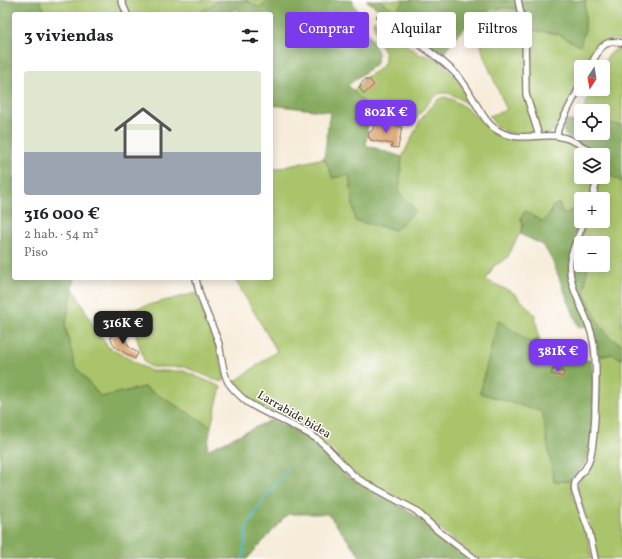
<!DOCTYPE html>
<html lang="es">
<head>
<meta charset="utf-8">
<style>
  :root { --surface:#fff; --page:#f6f6f6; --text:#202124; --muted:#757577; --accent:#7c3aed }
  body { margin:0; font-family:Vollkorn,serif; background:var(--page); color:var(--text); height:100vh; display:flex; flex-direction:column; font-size:15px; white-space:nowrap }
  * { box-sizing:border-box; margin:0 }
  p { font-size:13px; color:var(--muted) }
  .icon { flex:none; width:22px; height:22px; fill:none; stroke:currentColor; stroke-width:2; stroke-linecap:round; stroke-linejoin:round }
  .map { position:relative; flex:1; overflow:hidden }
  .drawer { position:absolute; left:12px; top:12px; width:261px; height:268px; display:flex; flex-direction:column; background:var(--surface); border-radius:4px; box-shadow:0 2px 10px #0003 }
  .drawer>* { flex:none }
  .hud { position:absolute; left:285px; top:12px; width:277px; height:36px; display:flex; gap:8px }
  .needle { width:26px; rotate:192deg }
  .tools { position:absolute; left:574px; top:60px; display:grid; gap:8px }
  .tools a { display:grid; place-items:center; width:36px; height:36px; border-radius:4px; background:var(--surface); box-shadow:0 2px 10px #0003; font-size:20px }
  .price { position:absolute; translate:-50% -34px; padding:0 9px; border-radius:8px; background:var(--accent); color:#fff; font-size:13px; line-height:26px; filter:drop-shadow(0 1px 2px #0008) }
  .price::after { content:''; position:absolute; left:50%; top:24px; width:12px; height:9px; margin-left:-6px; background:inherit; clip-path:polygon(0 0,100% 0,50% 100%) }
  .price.active { background:#222; color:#fff }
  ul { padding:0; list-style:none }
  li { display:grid; align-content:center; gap:8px; height:212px; padding:0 12px }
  li span { display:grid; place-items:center; height:124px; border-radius:4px; color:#555 }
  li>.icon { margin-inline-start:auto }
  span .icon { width:72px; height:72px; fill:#fffc; stroke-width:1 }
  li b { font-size:17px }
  h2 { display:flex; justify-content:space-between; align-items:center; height:48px; padding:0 12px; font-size:17px }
  .tag { padding:0 14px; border-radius:4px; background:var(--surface); box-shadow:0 2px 10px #0003; font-size:14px; line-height:36px }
  .tag.active { background:var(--accent); color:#fff }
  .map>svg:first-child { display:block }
</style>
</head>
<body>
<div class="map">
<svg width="622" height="559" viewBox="0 0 622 559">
  <rect width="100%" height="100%" fill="#fff"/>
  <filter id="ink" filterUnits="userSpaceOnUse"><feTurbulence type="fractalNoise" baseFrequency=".025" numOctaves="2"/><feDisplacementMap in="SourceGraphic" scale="8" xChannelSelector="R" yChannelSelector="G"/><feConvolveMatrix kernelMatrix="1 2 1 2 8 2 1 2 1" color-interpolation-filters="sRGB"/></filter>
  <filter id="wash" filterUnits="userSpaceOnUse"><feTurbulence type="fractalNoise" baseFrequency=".012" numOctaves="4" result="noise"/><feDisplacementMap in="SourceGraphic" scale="16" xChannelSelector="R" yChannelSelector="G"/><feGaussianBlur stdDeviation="0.9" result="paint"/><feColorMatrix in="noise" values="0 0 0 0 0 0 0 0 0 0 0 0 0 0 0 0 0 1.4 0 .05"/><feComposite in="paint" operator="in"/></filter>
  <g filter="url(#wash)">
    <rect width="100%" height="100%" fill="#f7ecda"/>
    <!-- green -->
    <path fill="#a9c46b" stroke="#727744" d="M39,0H220L198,14H47Z
      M245,0H269L260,8Z
      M379,0H405L395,11Z
      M585,0H622V41C603,34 594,53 586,67H581V77L555,129L550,133L530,135H520L506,132L497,127L489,116L507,110L484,57L475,18L493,8H516L521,28L558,34L579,45L585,30Z
      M237,7L242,14H226Z
      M374,20L420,55C447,54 469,97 482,117C471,108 450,86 437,95C428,101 421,113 414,121L399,113L369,108L353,91L366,77L381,68L385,61V54L373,24Z
      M617,49L622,50V125L603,123V111H583L592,89H603C603,72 600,58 617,49Z
      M445,97C468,103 482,127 503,136C519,143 536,137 552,138C566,138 580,146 590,155H581V177H596L589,199H581V205L563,215L559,204L552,207L550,214L543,222L525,211L521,218L523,227L507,258L494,266L486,280L514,293L535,315L539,338L531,343L498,320L480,393L543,412L554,482L570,481L572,491L588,540L592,559H478L428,520L420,510L370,484L349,470L335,452L249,399L240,393L233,383L277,351L234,278H271V170L324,158L333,178L349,175L399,193L402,157L421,119L436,101L441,98Z
      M603,171L622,182V345L610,338L598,322L584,291L588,265H603V243H581V249L578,243L586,221H603V199H594L599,177H603Z
      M73,288L93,325L108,347L143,367L151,371H184L221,387L211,426L144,387L101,397L75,366L65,326Z
      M196,293L216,345L225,380L221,382L185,367H151L145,363L128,310Z
      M612,354L622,359V559H597L593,534L577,492C577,476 590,471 593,456C600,424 599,390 599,357Z"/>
    <!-- forest -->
    <path fill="#86aa5f" stroke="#606a3e" d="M0,0H39L47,14H14V278H75L65,326L75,366L101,397L144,387L211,426L207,450L271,420L302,433L325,450L348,477L411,512L444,542L467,559H362L328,514H288L247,559H0Z
      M220,0H245L260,8L269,0H352L378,53L377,63L348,85L369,108L366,145L402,157L399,193L416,210L396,230L355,221L349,175L333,178L324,158L330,112L271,105V14H242L237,7L226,14H198Z
      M366,0H379L395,11L405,0H585V30L580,46L558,34L526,29L521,8H493L475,18L452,40L443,56Z
      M566,121L581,122V133H603V123L622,125V182L603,171V155H597L565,135L563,128Z
      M559,203L563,215L581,205V219L574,237L581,249V265H588L584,291L598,322L610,338L622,345V359L611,354L599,357L594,330L587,326L579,328L552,260L543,245L520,234L523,227L521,218L525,211L543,222L550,214L552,207Z
      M498,320L531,343L539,338L545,351L559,360H591C594,387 595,429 588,455C585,465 577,474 570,481L554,482L542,412L480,393Z"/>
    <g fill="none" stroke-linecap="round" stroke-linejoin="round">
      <!-- stream -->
      <path stroke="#53bdce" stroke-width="2" d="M243,559L247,527L265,498L288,468"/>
    </g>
    <g id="blocks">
      <!-- building -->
      <path fill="#deae80" d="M366,79L367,81L369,79L374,85L364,94L359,87L361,85L360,84Z
        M374,123L402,127L398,148L391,147L392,144L370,140V138L368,137L369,132H371L372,130H373Z
        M122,332L129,347L138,353L135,359L115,347L110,337Z
        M553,369L564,372L563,377L551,374Z"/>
    </g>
  </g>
  <g filter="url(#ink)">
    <use href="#blocks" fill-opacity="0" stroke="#7d6e60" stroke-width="1"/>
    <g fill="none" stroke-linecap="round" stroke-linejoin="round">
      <!-- minor casing -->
      <g stroke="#7d6e60" stroke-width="8">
        <path id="minor" d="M121,0L127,14
          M518,0L525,34L526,94L539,136
          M380,17C405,35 434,52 456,74C471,88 480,120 497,130C516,142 536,134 557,136C571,138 584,146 595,155
          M590,67C597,53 603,37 622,43
          M557,136L558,129L581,84
          M592,199L598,177
          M584,221C580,234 572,248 570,261C567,289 588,313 593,340C598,364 595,391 595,416C594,431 594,447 589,461C584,476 572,475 575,492L589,531L595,559
          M196,278C199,301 212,322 219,344C222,357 222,370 228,382C233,390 240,396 247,402C269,417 295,424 317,439C333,450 342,467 358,479L415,510L437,530L475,559"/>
      </g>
      <!-- minor -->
      <use href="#minor" stroke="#fff" stroke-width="5.5"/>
    </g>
  </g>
  <g text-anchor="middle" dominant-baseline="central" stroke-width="3" stroke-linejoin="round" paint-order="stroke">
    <!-- street labels -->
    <g font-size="12" fill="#3b2a1e" stroke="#fff">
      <text transform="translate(294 415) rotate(30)">Larrabide bidea</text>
    </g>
  </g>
</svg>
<div class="tools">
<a><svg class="needle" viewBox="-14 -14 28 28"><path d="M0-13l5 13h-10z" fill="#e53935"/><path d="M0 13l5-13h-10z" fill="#757577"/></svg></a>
<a><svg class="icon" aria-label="locate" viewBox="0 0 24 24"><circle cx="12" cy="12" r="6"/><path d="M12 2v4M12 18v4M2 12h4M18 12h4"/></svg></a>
<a><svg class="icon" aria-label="layers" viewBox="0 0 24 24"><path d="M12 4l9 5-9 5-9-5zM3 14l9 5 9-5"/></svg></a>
<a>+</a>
<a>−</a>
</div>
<b class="price" style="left:386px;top:134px">802K €</b>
<b class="price active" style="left:123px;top:345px">316K €</b>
<b class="price" style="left:558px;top:373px">381K €</b>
<div class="hud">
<a class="tag active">Comprar</a>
<a class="tag">Alquilar</a>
<a class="tag">Filtros</a>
</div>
<section class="drawer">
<h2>3 viviendas<svg class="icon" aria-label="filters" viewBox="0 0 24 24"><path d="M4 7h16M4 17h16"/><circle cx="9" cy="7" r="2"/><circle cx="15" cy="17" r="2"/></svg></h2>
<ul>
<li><span style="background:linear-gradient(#dfe7d0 65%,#9aa5b1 0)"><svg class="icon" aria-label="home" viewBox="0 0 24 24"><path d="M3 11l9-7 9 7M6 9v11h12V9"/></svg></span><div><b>316 000 €</b><p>2 hab. · 54 m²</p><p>Piso</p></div></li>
</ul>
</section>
</div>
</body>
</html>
